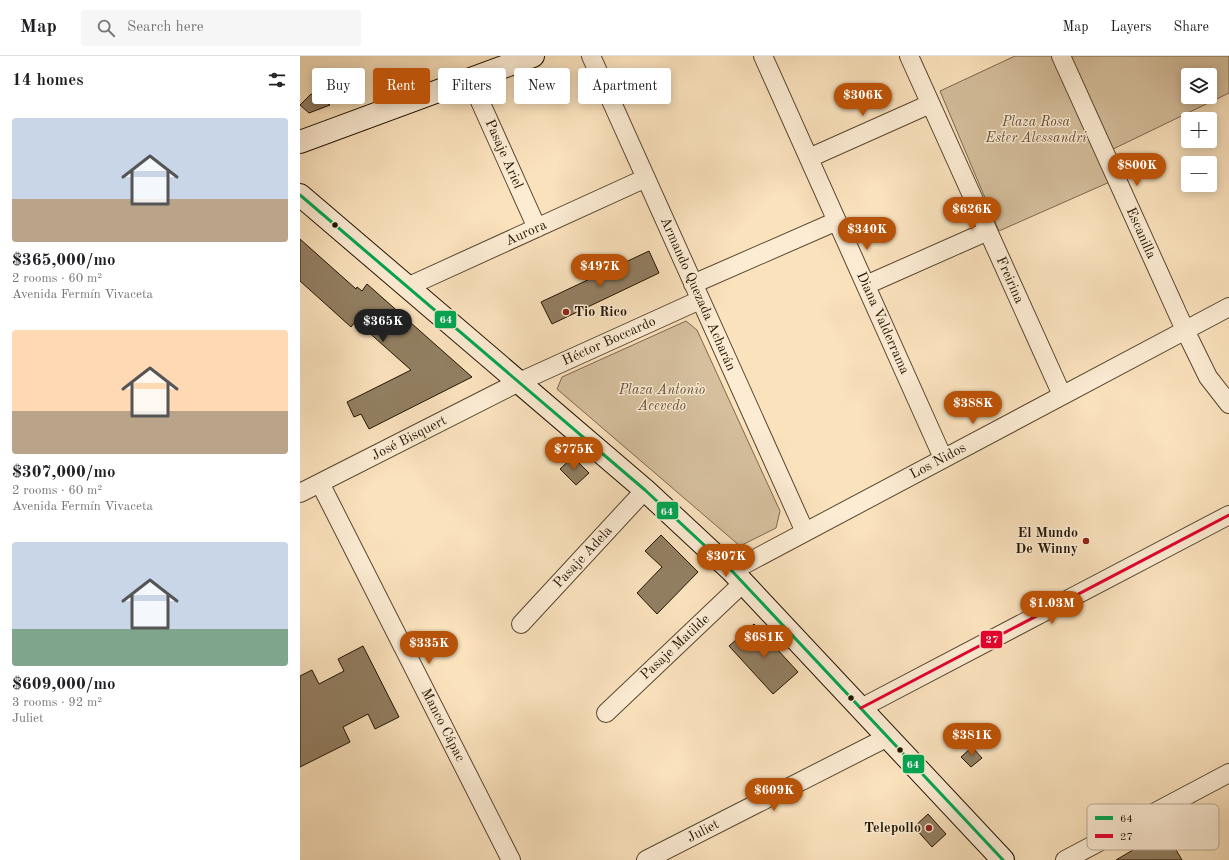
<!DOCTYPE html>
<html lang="en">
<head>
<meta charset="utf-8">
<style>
  :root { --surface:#fff; --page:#f6f6f6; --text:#202124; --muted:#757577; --line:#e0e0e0; --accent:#b45309 }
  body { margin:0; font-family:"Old Standard TT",serif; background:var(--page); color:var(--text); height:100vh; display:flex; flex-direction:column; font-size:15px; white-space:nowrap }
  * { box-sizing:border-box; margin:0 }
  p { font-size:13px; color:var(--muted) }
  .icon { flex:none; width:22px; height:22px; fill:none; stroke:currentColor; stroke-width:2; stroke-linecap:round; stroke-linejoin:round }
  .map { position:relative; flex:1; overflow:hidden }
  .drawer { display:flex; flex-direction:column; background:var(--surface); width:300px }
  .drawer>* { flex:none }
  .banner { position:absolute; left:12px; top:12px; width:380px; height:36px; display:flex; gap:8px }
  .tools { position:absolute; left:881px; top:12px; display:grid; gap:8px }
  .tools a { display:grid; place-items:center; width:36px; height:36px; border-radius:4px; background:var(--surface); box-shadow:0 2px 10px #0003; font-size:20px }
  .price { position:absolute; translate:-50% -34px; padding:0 9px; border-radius:14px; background:var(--accent); color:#fff; font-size:13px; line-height:26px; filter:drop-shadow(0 1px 2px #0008) }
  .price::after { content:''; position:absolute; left:50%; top:24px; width:12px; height:9px; margin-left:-6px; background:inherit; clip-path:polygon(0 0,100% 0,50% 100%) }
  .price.on { background:#222; color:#fff }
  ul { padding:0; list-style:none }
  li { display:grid; align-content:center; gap:8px; height:212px; padding:0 12px }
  li span { display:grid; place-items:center; height:124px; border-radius:4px; color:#555 }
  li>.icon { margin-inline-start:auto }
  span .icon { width:72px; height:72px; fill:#fffc; stroke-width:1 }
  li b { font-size:17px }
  h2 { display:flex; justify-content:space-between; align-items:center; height:48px; padding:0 12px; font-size:17px }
  .chip { padding:0 14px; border-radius:4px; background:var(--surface); box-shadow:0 2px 10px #0003; font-size:14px; line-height:36px }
  .chip.on { background:var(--accent); color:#fff }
  header { display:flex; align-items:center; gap:24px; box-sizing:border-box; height:56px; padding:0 20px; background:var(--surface); border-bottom:1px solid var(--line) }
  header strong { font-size:19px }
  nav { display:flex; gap:22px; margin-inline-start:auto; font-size:14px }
  .search { width:280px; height:36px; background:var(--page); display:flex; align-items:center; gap:10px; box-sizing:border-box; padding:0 14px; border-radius:4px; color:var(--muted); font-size:15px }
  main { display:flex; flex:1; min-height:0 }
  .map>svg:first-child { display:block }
</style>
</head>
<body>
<header>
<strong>Map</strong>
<div class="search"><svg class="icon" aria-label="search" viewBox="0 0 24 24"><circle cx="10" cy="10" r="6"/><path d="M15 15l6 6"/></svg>Search here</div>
<nav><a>Map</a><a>Layers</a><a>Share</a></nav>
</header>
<main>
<section class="drawer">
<h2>14 homes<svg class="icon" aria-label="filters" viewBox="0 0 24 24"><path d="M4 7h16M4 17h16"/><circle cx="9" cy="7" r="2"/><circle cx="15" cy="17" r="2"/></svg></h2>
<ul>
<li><span style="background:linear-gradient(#c9d6e8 65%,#b9a48a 0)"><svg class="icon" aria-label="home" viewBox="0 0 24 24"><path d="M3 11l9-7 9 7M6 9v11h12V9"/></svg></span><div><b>$365,000/mo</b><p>2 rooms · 60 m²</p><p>Avenida Fermín Vivaceta</p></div></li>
<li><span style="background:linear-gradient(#ffd9b3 65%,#b9a48a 0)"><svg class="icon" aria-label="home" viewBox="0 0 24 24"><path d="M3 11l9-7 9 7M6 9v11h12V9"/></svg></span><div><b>$307,000/mo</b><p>2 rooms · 60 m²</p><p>Avenida Fermín Vivaceta</p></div></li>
<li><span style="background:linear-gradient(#c9d6e8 70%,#7fa58c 0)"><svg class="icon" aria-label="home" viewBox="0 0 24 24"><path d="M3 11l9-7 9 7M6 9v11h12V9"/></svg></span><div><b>$609,000/mo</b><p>3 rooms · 92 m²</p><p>Juliet</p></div></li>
</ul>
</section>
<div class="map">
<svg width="929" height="804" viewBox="0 0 929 804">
  <rect width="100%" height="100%" fill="#fae2bd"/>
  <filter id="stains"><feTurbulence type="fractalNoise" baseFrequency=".005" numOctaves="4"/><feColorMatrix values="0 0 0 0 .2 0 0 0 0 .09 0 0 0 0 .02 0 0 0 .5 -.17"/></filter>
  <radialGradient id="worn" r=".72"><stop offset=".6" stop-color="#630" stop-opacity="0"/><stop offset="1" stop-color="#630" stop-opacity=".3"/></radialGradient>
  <!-- green -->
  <path fill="#d5bf9d" stroke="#7c694e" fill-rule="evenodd" d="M715,0H929V37L807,96L821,121L699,175L640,35ZM888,19H910V41H888Z
    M386,265L397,274L480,455L476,472L440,490L257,333L262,321Z"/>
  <!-- building -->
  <path fill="#927f62" stroke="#221300" d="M11,38L30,49L9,57L0,49Z
    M0,183L56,233L57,231L62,235L67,228L172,321L69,373L61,358L54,361L47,346L111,314L56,265L51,271L0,225Z
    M349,195L359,217L252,268L241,246Z
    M273,401L289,417L276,429L260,413Z
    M361,479L398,516L357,558L337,537L362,511L345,495Z
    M454,568L498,616L473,638L429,590Z
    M63,590L99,661L75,673L68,658L43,671L50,686L0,711V620L12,614L19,628L44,615L38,603Z
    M672,691L682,702L671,711L661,701Z
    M628,758L646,778L632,791L614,771Z
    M865,775L882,804H816Z"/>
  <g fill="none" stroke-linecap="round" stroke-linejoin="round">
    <!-- street casing -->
    <g stroke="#58472f" stroke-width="20">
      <path id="street" d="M291,0L505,476
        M463,0L643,402
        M609,0L762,339
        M761,0L885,274L908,321L929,348
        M170,23L237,172
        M509,102L630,48
        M393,228L537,165
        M566,229L688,175
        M107,231L346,122
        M20,427L211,804
        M0,437L217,327L400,244
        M432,515L929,251
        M221,568L345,434
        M561,652L929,459
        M306,657L444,526
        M346,804L588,681
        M765,804L929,717"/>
    </g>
    <!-- secondary casing -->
    <g stroke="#221300" stroke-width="24">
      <path id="secondary" d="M0,86L233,0
        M0,139L345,434L432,515L703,804"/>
    </g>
    <!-- street -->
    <use href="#street" stroke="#fcecd4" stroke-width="18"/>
    <!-- secondary -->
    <use href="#secondary" stroke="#fcecd4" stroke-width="22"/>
    <!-- bus-1 casing -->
    <g stroke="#fcecd4" stroke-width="6">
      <path id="bus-1" d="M0,139L345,434L432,515L703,804"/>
    </g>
    <!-- bus-2 casing -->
    <g stroke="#fcecd4" stroke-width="6">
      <path id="bus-2" d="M561,652L929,459"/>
    </g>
    <!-- bus-1 -->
    <use href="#bus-1" stroke="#00a651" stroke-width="3"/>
    <!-- bus-2 -->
    <use href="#bus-2" stroke="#e4002b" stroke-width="3"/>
  </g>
  <!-- markers -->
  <g fill="#221300" stroke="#fcecd4" stroke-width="1.5">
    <circle cx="35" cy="169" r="3.5"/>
    <circle cx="551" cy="642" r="3.5"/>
    <circle cx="600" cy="694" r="3.5"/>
  </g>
  <g fill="#8f2418" stroke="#fcecd4" stroke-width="1.5">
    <circle cx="266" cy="256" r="4"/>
    <circle cx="786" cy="485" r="4"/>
    <circle cx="629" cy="772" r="4"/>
  </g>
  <g text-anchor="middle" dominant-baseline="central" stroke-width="3" stroke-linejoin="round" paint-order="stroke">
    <!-- park labels -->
    <g font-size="14" font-style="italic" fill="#614f37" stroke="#fcecd4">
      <text x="736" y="66">Plaza Rosa<tspan x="736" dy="16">Ester Alessandri</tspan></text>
      <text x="362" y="334">Plaza Antonio<tspan x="362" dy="16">Acevedo</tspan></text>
    </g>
    <!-- street labels -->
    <g font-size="14" fill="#221300" stroke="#fcecd4">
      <text transform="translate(204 98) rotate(66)">Pasaje Ariel</text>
      <text transform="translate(226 177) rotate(-24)">Aurora</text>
      <text transform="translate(841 177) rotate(66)">Escanilla</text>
      <text transform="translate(710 224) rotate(66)">Freirina</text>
      <text transform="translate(398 238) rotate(66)">Armando Quezada Acharán</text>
      <text transform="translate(583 267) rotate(66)">Diana Valderrama</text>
      <text transform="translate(309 285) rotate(-24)">Héctor Boccardo</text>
      <text transform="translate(109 382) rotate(-27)">José Bisquert</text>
      <text transform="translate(638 405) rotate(-28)">Los Nidos</text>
      <text transform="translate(283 501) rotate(-47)">Pasaje Adela</text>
      <text transform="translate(375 591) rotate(-43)">Pasaje Matilde</text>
      <text transform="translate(143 669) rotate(63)">Manco Cápac</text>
      <text transform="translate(403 775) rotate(-27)">Juliet</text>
    </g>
    <!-- poi labels -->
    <g font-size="14" font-weight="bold" fill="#221300" stroke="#fcecd4" text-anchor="end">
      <text x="274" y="256" text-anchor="start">Tio Rico</text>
      <text x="778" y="477">El Mundo<tspan x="778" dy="16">De Winny</tspan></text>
      <text x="621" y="772">Telepollo</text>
    </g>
  </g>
  <!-- legend -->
  <rect x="787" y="748" width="132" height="46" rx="6" fill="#fcecd4" stroke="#bbab94" stroke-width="1"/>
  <rect x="795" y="760" width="18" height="4" fill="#00a651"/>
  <rect x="795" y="778" width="18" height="4" fill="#e4002b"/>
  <g font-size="11" fill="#221300">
    <text x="820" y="766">64</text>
    <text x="820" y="784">27</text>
  </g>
  <g stroke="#fcecd4" stroke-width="1.5">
    <rect x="134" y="254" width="23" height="19" rx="4" fill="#00a651"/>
    <rect x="356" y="445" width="23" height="19" rx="4" fill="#00a651"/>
    <rect x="680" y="574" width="23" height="19" rx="4" fill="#e4002b"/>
    <rect x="602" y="698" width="23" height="20" rx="4" fill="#00a651"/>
  </g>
  <g font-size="11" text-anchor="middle" font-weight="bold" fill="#fff">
    <text x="146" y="267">64</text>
    <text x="367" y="459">64</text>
    <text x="692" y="587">27</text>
    <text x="613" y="712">64</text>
  </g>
  <rect width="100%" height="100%" filter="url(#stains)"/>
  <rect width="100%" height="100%" fill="url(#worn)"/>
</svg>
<div class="tools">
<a><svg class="icon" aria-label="layers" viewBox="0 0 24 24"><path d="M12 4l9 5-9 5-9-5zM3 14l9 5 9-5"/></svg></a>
<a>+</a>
<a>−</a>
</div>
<b class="price" style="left:563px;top:61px">$306K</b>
<b class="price" style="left:837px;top:131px">$800K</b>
<b class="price" style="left:672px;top:175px">$626K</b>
<b class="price" style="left:567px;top:195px">$340K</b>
<b class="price" style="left:300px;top:232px">$497K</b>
<b class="price on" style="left:83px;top:287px">$365K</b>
<b class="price" style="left:673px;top:369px">$388K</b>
<b class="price" style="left:274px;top:415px">$775K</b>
<b class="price" style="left:426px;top:522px">$307K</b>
<b class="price" style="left:752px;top:569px">$1.03M</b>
<b class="price" style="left:464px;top:603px">$681K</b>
<b class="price" style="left:129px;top:609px">$335K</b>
<b class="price" style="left:672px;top:701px">$381K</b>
<b class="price" style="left:474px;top:756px">$609K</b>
<div class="banner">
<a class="chip">Buy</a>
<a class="chip on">Rent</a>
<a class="chip">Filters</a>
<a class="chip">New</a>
<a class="chip">Apartment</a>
</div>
</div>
</main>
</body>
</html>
